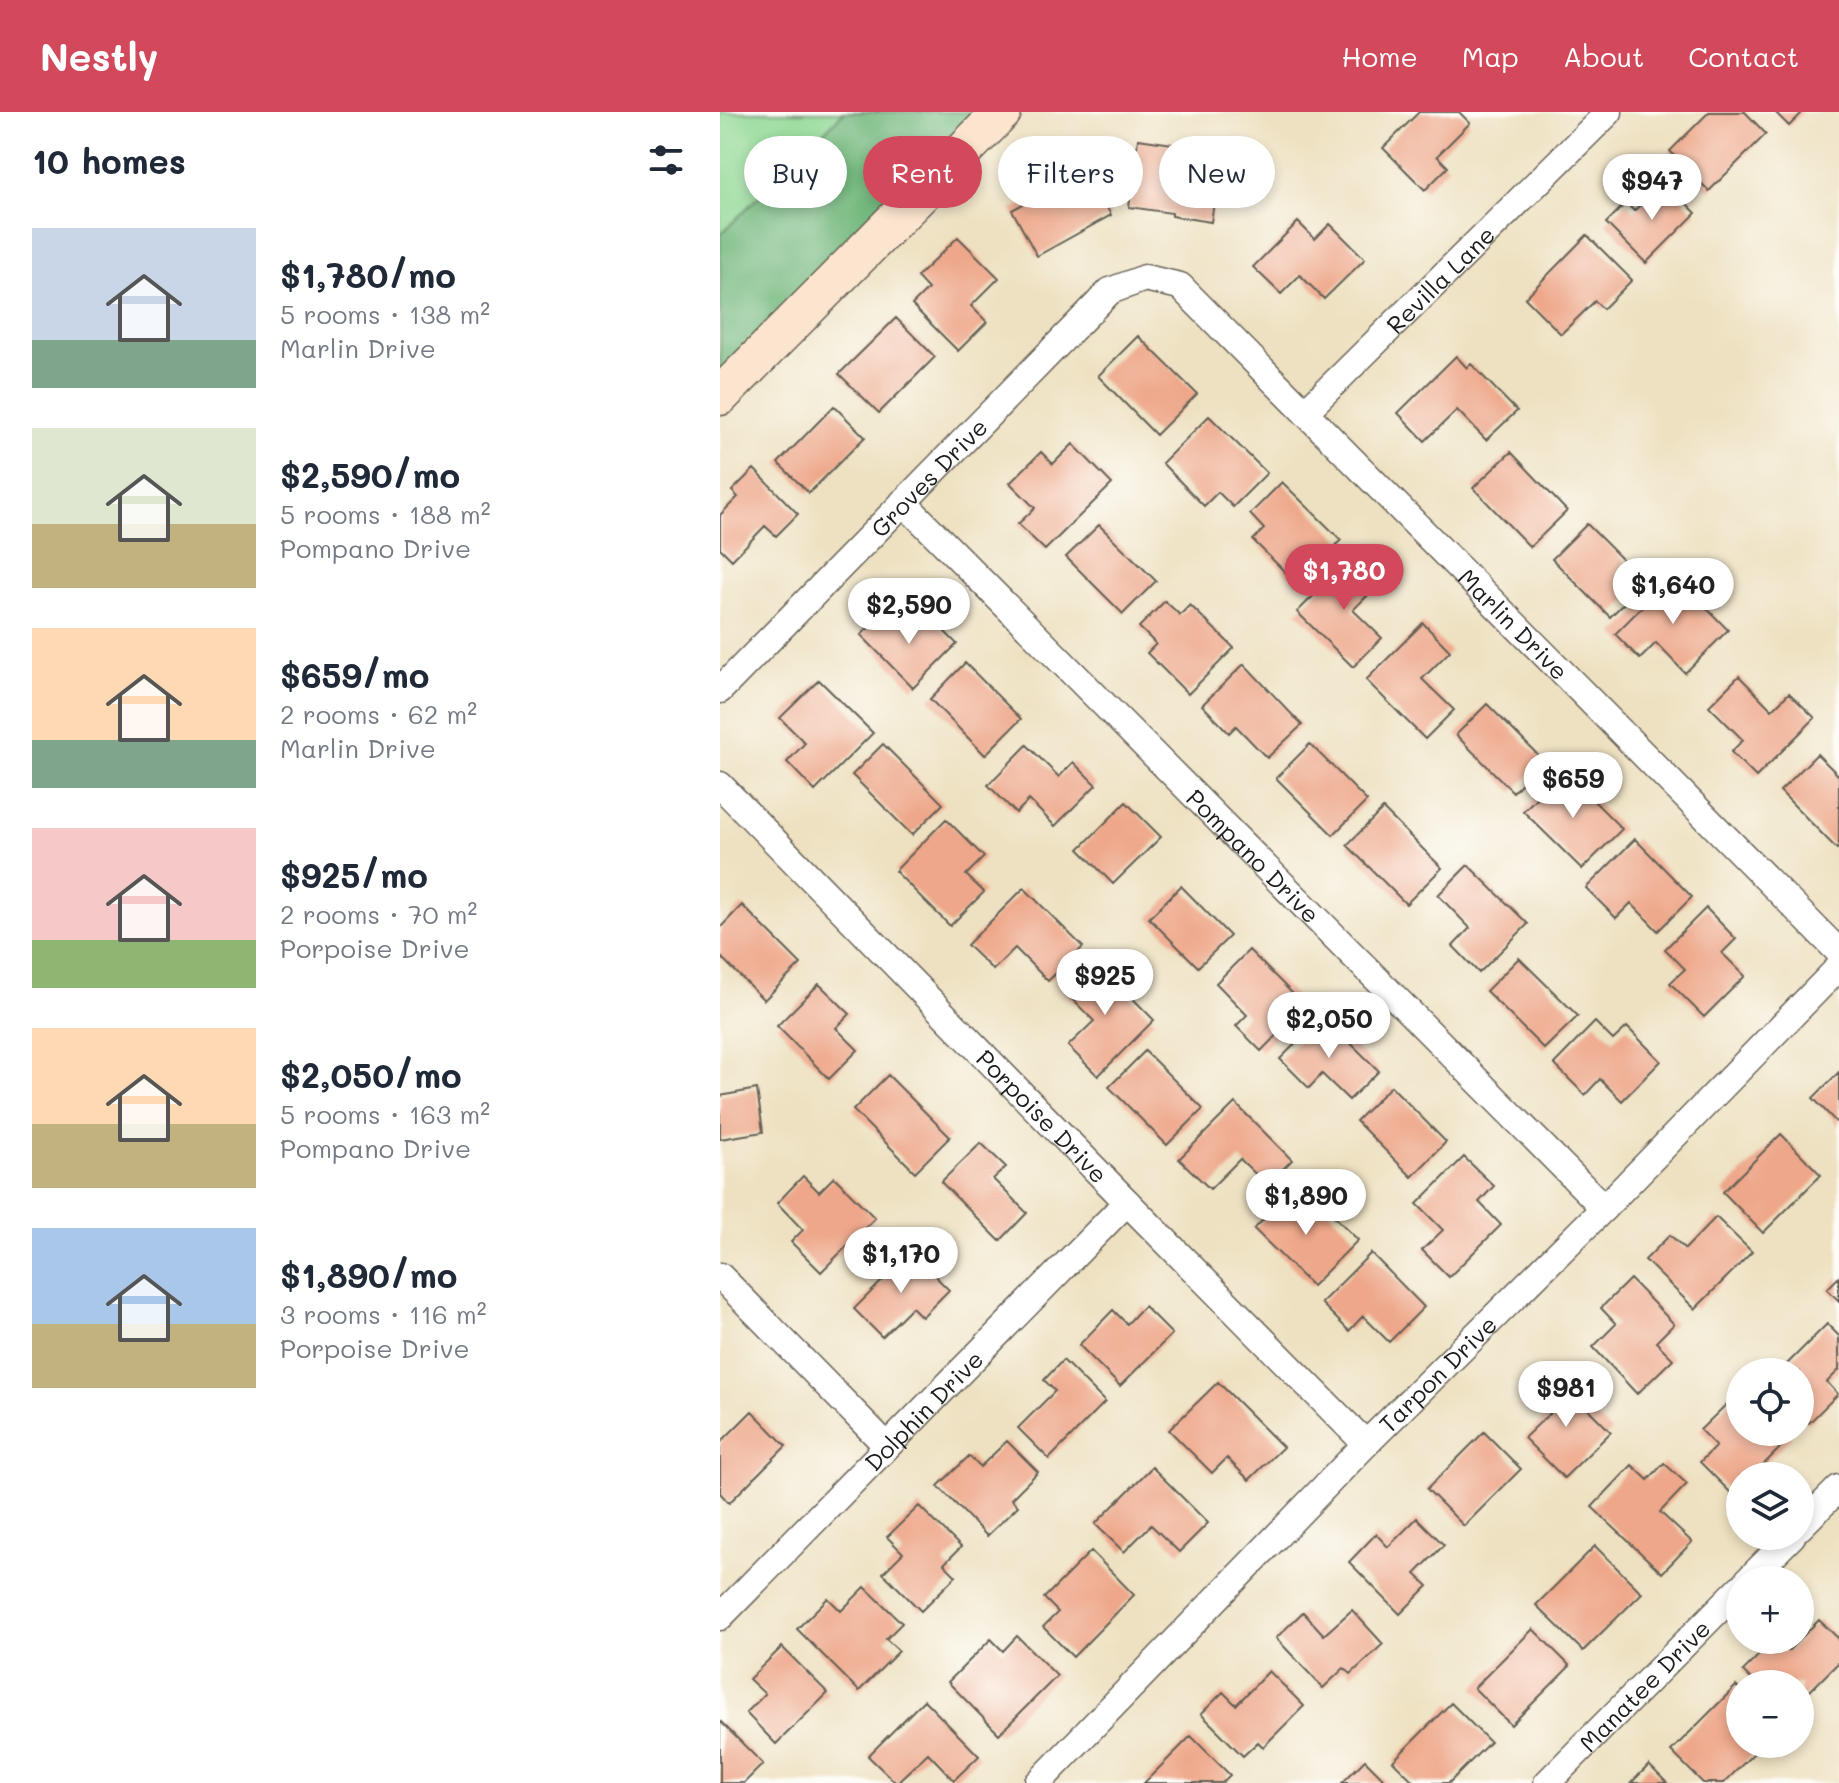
<!DOCTYPE html>
<html lang="en">
<head>
<meta charset="utf-8">
<style>
  :root { --surface:#fff; --page:#f2f2f3; --text:#1f2937; --muted:#747a83; --accent:#d1495b }
  body { margin:0; font-family:Mali,sans-serif; background:var(--page); color:var(--text); height:100vh; display:flex; flex-direction:column; font-size:30px; white-space:nowrap }
  * { box-sizing:border-box; margin:0 }
  p { font-size:26px; color:var(--muted) }
  .icon { flex:none; width:44px; height:44px; fill:none; stroke:currentColor; stroke-width:2; stroke-linecap:round; stroke-linejoin:round }
  .map { position:relative; flex:1; overflow:hidden }
  .details { display:flex; flex-direction:column; background:var(--surface); width:720px }
  .details>* { flex:none }
  .guide { position:absolute; left:24px; top:24px; width:760px; height:72px; display:flex; gap:16px }
  .fabs { position:absolute; left:1006px; top:1246px; display:grid; gap:16px }
  .fabs a { display:grid; place-items:center; width:88px; height:88px; border-radius:50%; background:var(--surface); box-shadow:0 4px 12px #0003; font-size:40px }
  .price { position:absolute; translate:-50% -68px; padding:0 18px; border-radius:28px; background:#fff; color:#222; font-size:26px; line-height:52px; filter:drop-shadow(0 2px 4px #0008) }
  .price::after { content:''; position:absolute; left:50%; top:48px; width:24px; height:18px; margin-left:-12px; background:inherit; clip-path:polygon(0 0,100% 0,50% 100%) }
  .price.on { background:var(--accent); color:#fff }
  ul { padding:0; list-style:none }
  li { display:flex; align-items:center; gap:24px; height:200px; padding:0 32px }
  li span { display:grid; place-items:center; flex:none; width:224px; height:160px; border-radius:0px; color:#555 }
  li>.icon { margin-inline-start:auto }
  span .icon { width:96px; height:96px; fill:#fffc; stroke-width:1 }
  li b { font-size:34px }
  h2 { display:flex; justify-content:space-between; align-items:center; height:96px; padding:0 32px; font-size:34px }
  .pill { padding:0 28px; border-radius:36px; background:var(--surface); box-shadow:0 4px 12px #0003; font-size:28px; line-height:72px }
  .pill.on { background:var(--accent); color:#fff }
  header { display:flex; align-items:center; gap:48px; box-sizing:border-box; height:112px; padding:0 40px; background:var(--accent); color:#fff }
  header strong { font-size:38px }
  nav { display:flex; gap:44px; margin-inline-start:auto; font-size:28px }
  main { display:flex; flex:1; min-height:0 }
  .map>svg:first-child { display:block }
</style>
</head>
<body>
<header>
<strong>Nestly</strong>
<nav><a>Home</a><a>Map</a><a>About</a><a>Contact</a></nav>
</header>
<main>
<section class="details">
<h2>10 homes<svg class="icon" aria-label="filters" viewBox="0 0 24 24"><path d="M4 7h16M4 17h16"/><circle cx="9" cy="7" r="2"/><circle cx="15" cy="17" r="2"/></svg></h2>
<ul>
<li><span style="background:linear-gradient(#c9d6e8 70%,#7fa58c 0)"><svg class="icon" aria-label="home" viewBox="0 0 24 24"><path d="M3 11l9-7 9 7M6 9v11h12V9"/></svg></span><div><b>$1,780/mo</b><p>5 rooms · 138 m²</p><p>Marlin Drive</p></div></li>
<li><span style="background:linear-gradient(#dfe7d0 60%,#c2b280 0)"><svg class="icon" aria-label="home" viewBox="0 0 24 24"><path d="M3 11l9-7 9 7M6 9v11h12V9"/></svg></span><div><b>$2,590/mo</b><p>5 rooms · 188 m²</p><p>Pompano Drive</p></div></li>
<li><span style="background:linear-gradient(#ffd9b3 70%,#7fa58c 0)"><svg class="icon" aria-label="home" viewBox="0 0 24 24"><path d="M3 11l9-7 9 7M6 9v11h12V9"/></svg></span><div><b>$659/mo</b><p>2 rooms · 62 m²</p><p>Marlin Drive</p></div></li>
<li><span style="background:linear-gradient(#f6c9c9 70%,#8fb573 0)"><svg class="icon" aria-label="home" viewBox="0 0 24 24"><path d="M3 11l9-7 9 7M6 9v11h12V9"/></svg></span><div><b>$925/mo</b><p>2 rooms · 70 m²</p><p>Porpoise Drive</p></div></li>
<li><span style="background:linear-gradient(#ffd9b3 60%,#c2b280 0)"><svg class="icon" aria-label="home" viewBox="0 0 24 24"><path d="M3 11l9-7 9 7M6 9v11h12V9"/></svg></span><div><b>$2,050/mo</b><p>5 rooms · 163 m²</p><p>Pompano Drive</p></div></li>
<li><span style="background:linear-gradient(#a9c7e8 60%,#c2b280 0)"><svg class="icon" aria-label="home" viewBox="0 0 24 24"><path d="M3 11l9-7 9 7M6 9v11h12V9"/></svg></span><div><b>$1,890/mo</b><p>3 rooms · 116 m²</p><p>Porpoise Drive</p></div></li>
</ul>
</section>
<div class="map">
<svg width="1119" height="1671" viewBox="0 0 1119 1671">
  <rect width="100%" height="100%" fill="#fdfcf7"/>
  <filter id="ink" filterUnits="userSpaceOnUse"><feTurbulence type="fractalNoise" baseFrequency=".0125" numOctaves="2"/><feDisplacementMap in="SourceGraphic" scale="16" xChannelSelector="R" yChannelSelector="G"/><feConvolveMatrix kernelMatrix="1 2 1 2 8 2 1 2 1" color-interpolation-filters="sRGB"/></filter>
  <filter id="wash" filterUnits="userSpaceOnUse"><feTurbulence type="fractalNoise" baseFrequency=".006" numOctaves="4" result="noise"/><feDisplacementMap in="SourceGraphic" scale="32" xChannelSelector="R" yChannelSelector="G"/><feGaussianBlur stdDeviation="1.8" result="paint"/><feColorMatrix in="noise" values="0 0 0 0 0 0 0 0 0 0 0 0 0 0 0 0 0 1.4 0 .05"/><feComposite in="paint" operator="in"/></filter>
  <g filter="url(#wash)">
    <rect width="100%" height="100%" fill="#eee1c1"/>
    <!-- green -->
    <path fill="#8dd793" stroke="#547a58" stroke-width="2" d="M0,0H124L0,123Z"/>
    <!-- forest -->
    <path fill="#72b87d" stroke="#476a4c" stroke-width="2" d="M124,0H257L0,260V123Z"/>
    <g id="blocks">
      <!-- building -->
      <path fill="#eea78a" d="M699,0H739L750,11L717,44L728,55L705,78L663,36Z
        M989,0H1025L1046,22L989,79L950,39Z
        M1055,0H1083L1069,14Z
        M418,27L502,39L491,110L452,104V101L409,95Z
        M358,42L391,103L317,144L292,98L316,85L307,70Z
        M944,69L976,101L926,151L886,111L906,91L914,99Z
        M578,110L595,127L610,112L645,147L604,187L580,163L561,182L533,155Z
        M867,123L912,168L883,197L875,189L841,222L805,186Z
        M238,125L279,166L251,194L267,210L238,239L192,193L208,177L197,165Z
        M176,206L215,245L159,301L119,262Z
        M418,224L477,282L436,323L378,264Z
        M736,244L747,256L751,252L797,299L766,328L737,298L705,329L678,301Z
        M114,294L145,325L89,381L58,351Z
        M489,304L547,361L513,395L498,380L484,394L442,351Z
        M353,332L392,372L325,438L298,412L315,396L290,371L321,340L333,352Z
        M791,340L847,399L810,435L753,376Z
        M34,357L78,402L56,424L45,414L12,448L0,436V403L18,385L12,379Z
        M562,370L621,428L577,472L533,428L544,417L530,402Z
        M867,412L925,470L890,505L832,447Z
        M379,413L436,469L403,502L346,445Z
        M635,443L661,470L633,498L662,526L633,555L577,500Z
        M954,463L1008,518L965,561L936,531L920,547L895,522Z
        M445,489L460,503L470,493L514,536L468,582L427,541L436,532L419,515Z
        M169,496L195,522L211,506L237,532L193,576L141,523Z
        M703,511L730,539L702,567L734,598L705,627L646,568Z
        M245,551L301,607L265,643L210,587Z
        M524,552L582,613L547,646L516,614L509,621L482,593Z
        M1019,564L1052,598L1069,581L1095,606L1036,665L1011,640L1023,628L989,594Z
        M99,568L153,621L95,679L67,650L85,631L60,606Z
        M767,592L824,649L793,680L736,623Z
        M163,632L223,692L192,723L132,663Z
        M590,632L647,689L613,723L556,666Z
        M307,633L339,665L353,650L376,673L335,714L309,688L296,701L268,673Z
        M1097,642L1119,664V735L1117,737L1060,679Z
        M844,659L902,717L862,757L803,699Z
        M406,690L441,725L393,772L359,737Z
        M663,697L722,756L686,792L627,733Z
        M226,707L264,745L246,763L264,780L230,814L175,759Z
        M915,727L972,785L938,819L911,791L896,806L866,776Z
        M748,753L808,812L759,861L733,834L750,816L718,783Z
        M461,774L510,824L478,855L429,806Z
        M304,776L363,835L328,869L295,836L273,858L247,833Z
        M22,793L81,852L44,888L0,844V816Z
        M986,796L1016,827L1002,841L1025,864L984,905L950,871L965,857L945,837Z
        M529,838L585,894L541,939L516,914L527,903L496,871Z
        M799,846L858,904L824,937L766,879Z
        M374,847L434,908L378,964L348,934L374,909L343,878Z
        M99,872L130,902L116,916L138,938L109,967L57,914Z
        M603,904L659,959L629,988L602,962L589,976L560,947Z
        M875,910L893,928L907,915L941,949L902,989L880,967L865,983L834,952Z
        M425,939L483,997L447,1033L389,975Z
        M1119,960V1013L1093,986Z
        M168,963L230,1025L195,1060L133,998Z
        M671,974L726,1030L692,1065L636,1009Z
        M37,977L43,1020L0,1027V984Z
        M515,991L572,1048L547,1073L520,1047L490,1077L459,1047Z
        M1061,1022L1101,1063L1043,1121L1003,1080Z
        M261,1031L286,1055L273,1067L307,1101L280,1129L221,1070Z
        M744,1045L774,1074L759,1090L781,1113L729,1165L702,1138L723,1118L697,1092Z
        M83,1064L99,1080L114,1065L155,1106L101,1160L71,1130L83,1118L57,1091Z
        M571,1080L587,1096L597,1087L638,1128L592,1174L534,1117Z
        M996,1105L1032,1140L975,1197L925,1148L950,1123L965,1137Z
        M191,1140L229,1178L202,1205L192,1195L162,1225L134,1197Z
        M651,1141L704,1195L669,1230L643,1204L629,1219L601,1191Z
        M1119,1165V1189L1107,1177Z
        M910,1167L954,1212L936,1230L953,1247L917,1282L873,1235L896,1212L881,1196Z
        M424,1194L452,1222L400,1274L359,1233L393,1198L407,1212Z
        M1107,1212L1119,1224V1258L1107,1270L1118,1282L1089,1311L1080,1303V1260H1059Z
        M343,1248L385,1290L329,1347L298,1316L335,1279L324,1268Z
        M835,1264L891,1320L844,1366L804,1326L832,1299L816,1282Z
        M498,1270L563,1335L529,1368L507,1346L492,1361L449,1318Z
        M1020,1279V1320H1067L1071,1325L1032,1364H1020V1376L1013,1383L980,1350L996,1334L980,1318Z
        M32,1299L66,1334L9,1391L0,1381V1331Z
        M764,1320L801,1357L744,1414L707,1377Z
        M287,1329L318,1360L291,1387L298,1394L267,1424L218,1374L249,1344L260,1355Z
        M944,1351L967,1372L940,1400L972,1430L942,1461L872,1395L912,1353L928,1368Z
        M432,1355L488,1411L459,1440L431,1413L404,1440L375,1412Z
        M199,1394L241,1435L224,1452L236,1464L201,1499L163,1461L183,1441L167,1425Z
        M697,1406L724,1433L695,1462L708,1474L680,1502L629,1450L656,1422L668,1435Z
        M875,1434L922,1481L863,1539L816,1493Z
        M371,1439L414,1483L353,1545L323,1515L338,1500L324,1486Z
        M145,1475L182,1511L166,1527L179,1539L139,1579L77,1517L108,1486L121,1499Z
        M632,1498L663,1532L631,1562L624,1556L603,1576L556,1526L583,1500L604,1523Z
        M1099,1508L1119,1527V1550L1080,1589V1572H1036L1023,1559L1054,1528H1057L1068,1539Z
        M813,1517L850,1554L791,1613L754,1576Z
        M297,1524L337,1564L279,1622L228,1570L271,1527L283,1539Z
        M62,1535L108,1581L56,1632L26,1601L45,1582L29,1567Z
        M549,1559L584,1594L543,1635L538,1630L523,1644L481,1602L503,1580L516,1593Z
        M1016,1574L1020,1578V1632H1043L1004,1671H983L951,1639Z
        M204,1588L259,1644L234,1668L208,1641L176,1671L148,1644Z
        M731,1591L770,1630L729,1671H695L673,1649Z
        M0,1609L43,1652L24,1671H0Z
        M471,1624L510,1663L502,1671H424Z
        M645,1648L668,1671H622Z
        M929,1653L947,1671H911Z"/>
    </g>
  </g>
  <g filter="url(#ink)">
    <use href="#blocks" fill-opacity="0" stroke="#666156" stroke-width="2"/>
    <g fill="none" stroke-linecap="round" stroke-linejoin="round">
      <!-- street casing -->
      <g stroke="#666156" stroke-width="29">
        <g id="street">
          <path id="s1" d="M586,299L889,0"/>
          <path id="s2" d="M183,390L884,1096"/>
          <path id="s3" d="M0,578L390,179L425,166L460,174L1119,840"/>
          <path id="s4" d="M0,673L407,1090L646,1332"/>
          <path d="M0,1164L167,1334"/>
          <path d="M1080,1415L1119,1376"/>
          <path d="M1028,1468L1072,1424"/>
          <path id="s5" d="M0,1505L407,1090"/>
          <path id="s6" d="M318,1671L646,1332L884,1096L1119,855"/>
          <path id="s7" d="M827,1671L1020,1476"/>
        </g>
      </g>
      <!-- secondary casing -->
      <g stroke="#666156" stroke-width="41">
        <path id="secondary" d="M0,284L282,0"/>
      </g>
      <!-- street -->
      <use href="#street" stroke="#fff" stroke-width="26"/>
      <!-- secondary -->
      <use href="#secondary" stroke="#fce5cf" stroke-width="38"/>
    </g>
  </g>
  <g text-anchor="middle" dominant-baseline="central" stroke-width="8" stroke-linejoin="round" paint-order="stroke">
    <!-- street labels -->
    <g font-size="24" fill="#1c1c1c" stroke="#fdfcf7">
      <text stroke="none"><textPath href="#s1" startOffset="188">Revilla Lane</textPath></text>
      <text stroke="none"><textPath href="#s3" startOffset="298">Groves Drive</textPath></text>
      <text stroke="none"><textPath href="#s3" startOffset="1106">Marlin Drive</textPath></text>
      <text stroke="none"><textPath href="#s2" startOffset="498">Pompano Drive</textPath></text>
      <text stroke="none"><textPath href="#s4" startOffset="462">Porpoise Drive</textPath></text>
      <text stroke="none"><textPath href="#s6" startOffset="572">Tarpon Drive</textPath></text>
      <text stroke="none"><textPath href="#s5" startOffset="290">Dolphin Drive</textPath></text>
      <text stroke="none"><textPath href="#s7" startOffset="138">Manatee Drive</textPath></text>
    </g>
  </g>
</svg>
<div class="fabs">
<a><svg class="icon" aria-label="locate" viewBox="0 0 24 24"><circle cx="12" cy="12" r="6"/><path d="M12 2v4M12 18v4M2 12h4M18 12h4"/></svg></a>
<a><svg class="icon" aria-label="layers" viewBox="0 0 24 24"><path d="M12 4l9 5-9 5-9-5zM3 14l9 5 9-5"/></svg></a>
<a>+</a>
<a>−</a>
</div>
<b class="price" style="left:932px;top:110px">$947</b>
<b class="price on" style="left:624px;top:500px">$1,780</b>
<b class="price" style="left:953px;top:514px">$1,640</b>
<b class="price" style="left:189px;top:534px">$2,590</b>
<b class="price" style="left:853px;top:708px">$659</b>
<b class="price" style="left:385px;top:905px">$925</b>
<b class="price" style="left:609px;top:948px">$2,050</b>
<b class="price" style="left:586px;top:1125px">$1,890</b>
<b class="price" style="left:181px;top:1183px">$1,170</b>
<b class="price" style="left:846px;top:1317px">$981</b>
<div class="guide">
<a class="pill">Buy</a>
<a class="pill on">Rent</a>
<a class="pill">Filters</a>
<a class="pill">New</a>
</div>
</div>
</main>
</body>
</html>
